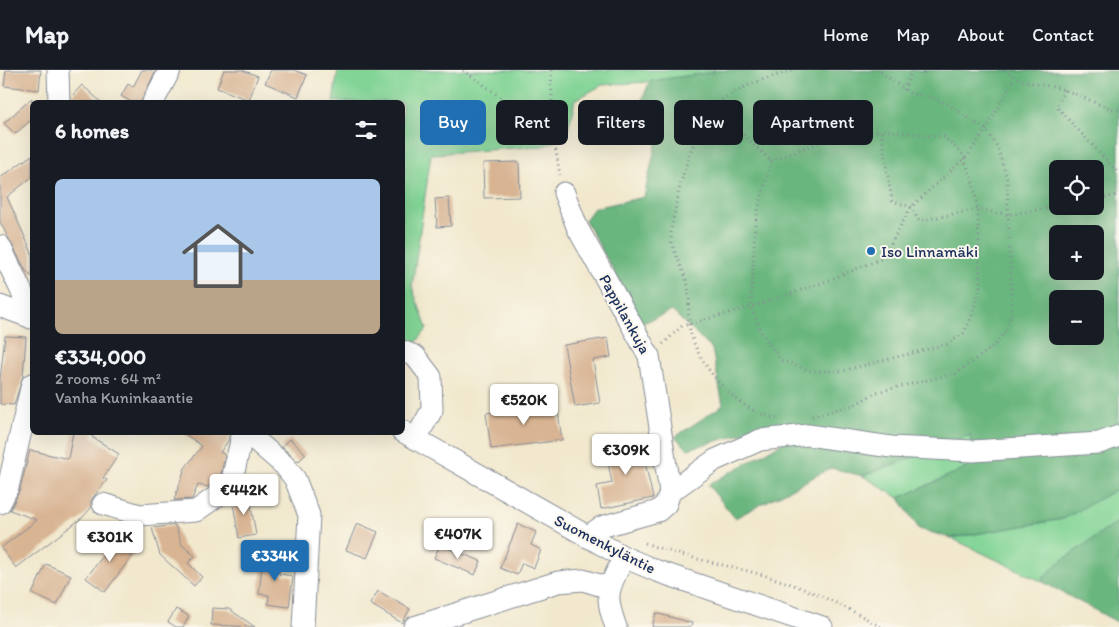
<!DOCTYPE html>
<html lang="en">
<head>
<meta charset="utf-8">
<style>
  :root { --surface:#171b24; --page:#20242c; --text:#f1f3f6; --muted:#9ea1a6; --line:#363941; --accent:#1f6fb2 }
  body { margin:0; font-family:Itim,sans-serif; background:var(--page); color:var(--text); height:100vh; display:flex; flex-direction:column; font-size:19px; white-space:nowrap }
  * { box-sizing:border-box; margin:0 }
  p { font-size:16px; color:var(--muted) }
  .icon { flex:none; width:28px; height:28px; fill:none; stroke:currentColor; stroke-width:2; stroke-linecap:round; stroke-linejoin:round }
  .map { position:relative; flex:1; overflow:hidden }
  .panel { position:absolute; left:30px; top:30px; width:375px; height:335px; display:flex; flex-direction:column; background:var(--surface); border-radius:8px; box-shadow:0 5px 20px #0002 }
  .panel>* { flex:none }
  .top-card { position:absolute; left:420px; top:30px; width:475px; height:45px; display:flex; gap:10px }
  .controls { position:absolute; left:1049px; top:90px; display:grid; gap:10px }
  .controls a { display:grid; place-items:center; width:55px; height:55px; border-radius:8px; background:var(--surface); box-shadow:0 5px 20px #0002; font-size:25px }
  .price { position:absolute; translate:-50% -42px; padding:0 11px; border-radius:5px; background:#fff; color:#222; font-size:16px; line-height:32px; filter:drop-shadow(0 1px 2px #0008) }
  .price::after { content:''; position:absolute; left:50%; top:30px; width:15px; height:11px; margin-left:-8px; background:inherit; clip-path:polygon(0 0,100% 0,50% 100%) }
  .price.on { background:var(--accent); color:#fff }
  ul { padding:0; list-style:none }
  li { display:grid; align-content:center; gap:10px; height:265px; padding:0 25px }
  li span { display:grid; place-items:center; height:155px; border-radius:8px; color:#555 }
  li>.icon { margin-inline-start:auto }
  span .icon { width:90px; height:90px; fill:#fffc; stroke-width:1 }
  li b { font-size:21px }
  h2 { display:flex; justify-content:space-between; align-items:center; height:60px; padding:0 25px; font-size:21px }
  .tag { padding:0 18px; border-radius:8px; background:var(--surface); box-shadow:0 5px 20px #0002; font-size:18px; line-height:45px }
  .tag.on { background:var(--accent); color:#fff }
  header { display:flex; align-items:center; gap:30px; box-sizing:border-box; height:70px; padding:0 25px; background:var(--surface); border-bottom:1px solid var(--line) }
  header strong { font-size:24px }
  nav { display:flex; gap:28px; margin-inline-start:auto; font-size:18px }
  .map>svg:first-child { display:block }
</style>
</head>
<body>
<header>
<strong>Map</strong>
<nav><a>Home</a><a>Map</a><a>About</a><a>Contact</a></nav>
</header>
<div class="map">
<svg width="1119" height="557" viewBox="0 0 1119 557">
  <rect width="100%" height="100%" fill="#fbf7ec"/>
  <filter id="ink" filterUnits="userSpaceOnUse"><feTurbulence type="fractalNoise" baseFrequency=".02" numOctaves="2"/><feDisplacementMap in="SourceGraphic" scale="10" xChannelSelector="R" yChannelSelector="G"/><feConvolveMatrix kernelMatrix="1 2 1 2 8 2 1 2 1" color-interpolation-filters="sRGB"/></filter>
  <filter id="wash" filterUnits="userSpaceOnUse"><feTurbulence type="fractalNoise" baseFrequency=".0096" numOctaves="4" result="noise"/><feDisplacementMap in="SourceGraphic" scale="20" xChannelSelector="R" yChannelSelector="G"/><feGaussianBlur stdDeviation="1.12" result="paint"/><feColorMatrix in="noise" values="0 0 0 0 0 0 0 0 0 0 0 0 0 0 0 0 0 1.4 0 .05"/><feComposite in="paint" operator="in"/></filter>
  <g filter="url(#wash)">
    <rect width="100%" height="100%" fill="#f1e8cd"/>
    <!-- green -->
    <path fill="#82d495" stroke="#4e827a" d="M338,0H713L715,2L646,12L602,15L575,30L566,68L543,76L431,84L412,217L427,259L413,276L402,271V32H333Z
      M970,365L975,394L899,428L863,406Z
      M1119,418V451L1057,494L1041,511L951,468L1063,449Z"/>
    <!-- forest -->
    <path fill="#69b67e" stroke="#42726e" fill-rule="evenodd" d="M713,0L1119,1V418L1063,449L951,468L919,459L899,428L975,394L970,365L863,406L831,398L735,448L708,415L800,363L777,354L688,379L675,367L723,335L712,279L672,241L643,253L585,150L594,138L644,127L658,65L640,35L650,11L714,2ZM1058,99H1095V136H1058ZM1058,164H1095V201H1058ZM1058,229H1095V266H1058Z
      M1119,451V553L1041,511L1057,494Z"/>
    <g id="blocks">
      <!-- building -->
      <path fill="#d8b493" d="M6,0H41L39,20L4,16Z
        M142,0H156L141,32H131L121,26L128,14L133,17Z
        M224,0H242L258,6L249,30L217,18Z
        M271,0H294L307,5L298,27L265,13Z
        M82,15L101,32H71V27Z
        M32,28V49L15,64L4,53Z
        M32,85V107L7,127L32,183V207L26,201L0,152V108Z
        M519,92L520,127L484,128L483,93Z
        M449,128L451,156L437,157L435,129Z
        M5,266L26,267L23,306L14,335L0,334V309Z
        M608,268L611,287L593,290L600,333L575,337L564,275Z
        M557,334L562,370L491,379L486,343Z
        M73,362H93L92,367L119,384L103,408L107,410L91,430V438L83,447L16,498L1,478L37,450L10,440L20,420L30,380L68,389Z
        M182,362H230L228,371L220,382L225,385L221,404L208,417L198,415L192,429L174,430L185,398L202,376Z
        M290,369L306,384L298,392L282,377Z
        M640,370L653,428L601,439L597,416L612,413L605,377Z
        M249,424L256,465L239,468L232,428Z
        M357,453L378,462L367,488L346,480Z
        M518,454L536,462L531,475L541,480L534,498L522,493L517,505L500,498Z
        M175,455L182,475L195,486L188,493L202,507L194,516L160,485L152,458Z
        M110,464L135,482L105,522L86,508L106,482L100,478Z
        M440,475L481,491L475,505L434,488Z
        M263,485L280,486L279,504L293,506L289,537L268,534L269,525L259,524Z
        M46,494L71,505L57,535L32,524Z
        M378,521L410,539L402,553L370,534Z
        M212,538L229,539L255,557L211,555Z
        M176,539L189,546L183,557H176L168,552Z
        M656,543L692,553L691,557H652Z"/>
    </g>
  </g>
  <g filter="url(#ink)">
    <use href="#blocks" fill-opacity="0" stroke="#868c96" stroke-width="1"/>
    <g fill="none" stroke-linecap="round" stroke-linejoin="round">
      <!-- minor casing -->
      <g stroke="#868c96" stroke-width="23">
        <path id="minor" d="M58,0L59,32
          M153,32L170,0
          M564,123L578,159L649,286L670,422L666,434L658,441L601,457L587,467
          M0,176L21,220L31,248
          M0,236L32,248
          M402,281L415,286L431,307L432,340L416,368
          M402,361L624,487L657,501L822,557
          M246,362L284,395L295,409L309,445L303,557
          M670,422L715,390L760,370L808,365L891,377L973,381L1099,373L1119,366
          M0,433L8,417L32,314
          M103,434L140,445L196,441L217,426L232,410L243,362
          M414,557L558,512L583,510L609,518
          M616,557C603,523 609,518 624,487"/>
      </g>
      <!-- path -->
      <path stroke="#868c96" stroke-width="3" stroke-dasharray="1 4" stroke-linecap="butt" d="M463,0L552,64
        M551,0L553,64L560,105
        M1005,0C1021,15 1044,13 1064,20C1084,26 1097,36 1119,40
        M904,20L912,0
        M1064,20L1057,37L1119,104
        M714,37L771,91
        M771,91L755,153L751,237L762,264L781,290L811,301H842L947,274L963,264L972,246L980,216L978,139L972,108L962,84L944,67L881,60L892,131L911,137L919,151L978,139L1008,145L1058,136
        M771,91L819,72L881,60
        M1095,129L1119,125
        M663,274L682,256L751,237L822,213L883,188L911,137L968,85L986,60L1014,8
        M812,346L854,335L877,322L958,303C983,279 1003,281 1012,241L1007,109L997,76L986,60L950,35L928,26L911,24L878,0
        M777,348C738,344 693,291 689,254C688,240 691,226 687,212C682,195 671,181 671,162C671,155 674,147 675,140C682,104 692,67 714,38C728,19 772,6 795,0
        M645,473C686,489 731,495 773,508C811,520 847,537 881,557"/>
      <!-- minor -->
      <use href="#minor" stroke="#fff" stroke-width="21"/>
    </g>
  </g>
  <!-- markers -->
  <circle fill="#1f6fb2" stroke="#fbf7ec" stroke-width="2" cx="871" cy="181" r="5"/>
  <g text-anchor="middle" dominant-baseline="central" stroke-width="4" stroke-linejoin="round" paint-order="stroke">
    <!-- poi labels -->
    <g font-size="16" fill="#1b2f5e" stroke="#fbf7ec" text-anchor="start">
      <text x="881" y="181">Iso Linnamäki</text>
    </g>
    <!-- street labels -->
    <g font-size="16" fill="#1b2f5e" stroke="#fbf7ec">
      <text transform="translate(625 244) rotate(61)">Pappilankuja</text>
      <text transform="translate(605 474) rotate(27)">Suomenkyläntie</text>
    </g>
  </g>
</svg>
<div class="controls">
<a><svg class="icon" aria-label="locate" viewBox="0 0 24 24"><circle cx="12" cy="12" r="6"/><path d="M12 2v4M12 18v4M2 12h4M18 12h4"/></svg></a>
<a>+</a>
<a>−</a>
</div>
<b class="price" style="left:524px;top:356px">€520K</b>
<b class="price" style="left:626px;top:406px">€309K</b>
<b class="price" style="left:244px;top:446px">€442K</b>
<b class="price" style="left:458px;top:490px">€407K</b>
<b class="price" style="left:110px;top:493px">€301K</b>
<b class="price on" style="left:275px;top:512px">€334K</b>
<div class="top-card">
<a class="tag on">Buy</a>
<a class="tag">Rent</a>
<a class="tag">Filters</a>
<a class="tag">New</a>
<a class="tag">Apartment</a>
</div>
<section class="panel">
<h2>6 homes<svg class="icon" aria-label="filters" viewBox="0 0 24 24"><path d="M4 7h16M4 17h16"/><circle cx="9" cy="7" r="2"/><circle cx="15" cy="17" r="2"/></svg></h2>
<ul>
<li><span style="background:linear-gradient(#a9c7e8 65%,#b9a48a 0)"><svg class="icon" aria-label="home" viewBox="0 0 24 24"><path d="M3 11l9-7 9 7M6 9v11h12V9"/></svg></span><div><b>€334,000</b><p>2 rooms · 64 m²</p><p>Vanha Kuninkaantie</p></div></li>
</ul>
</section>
</div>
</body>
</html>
